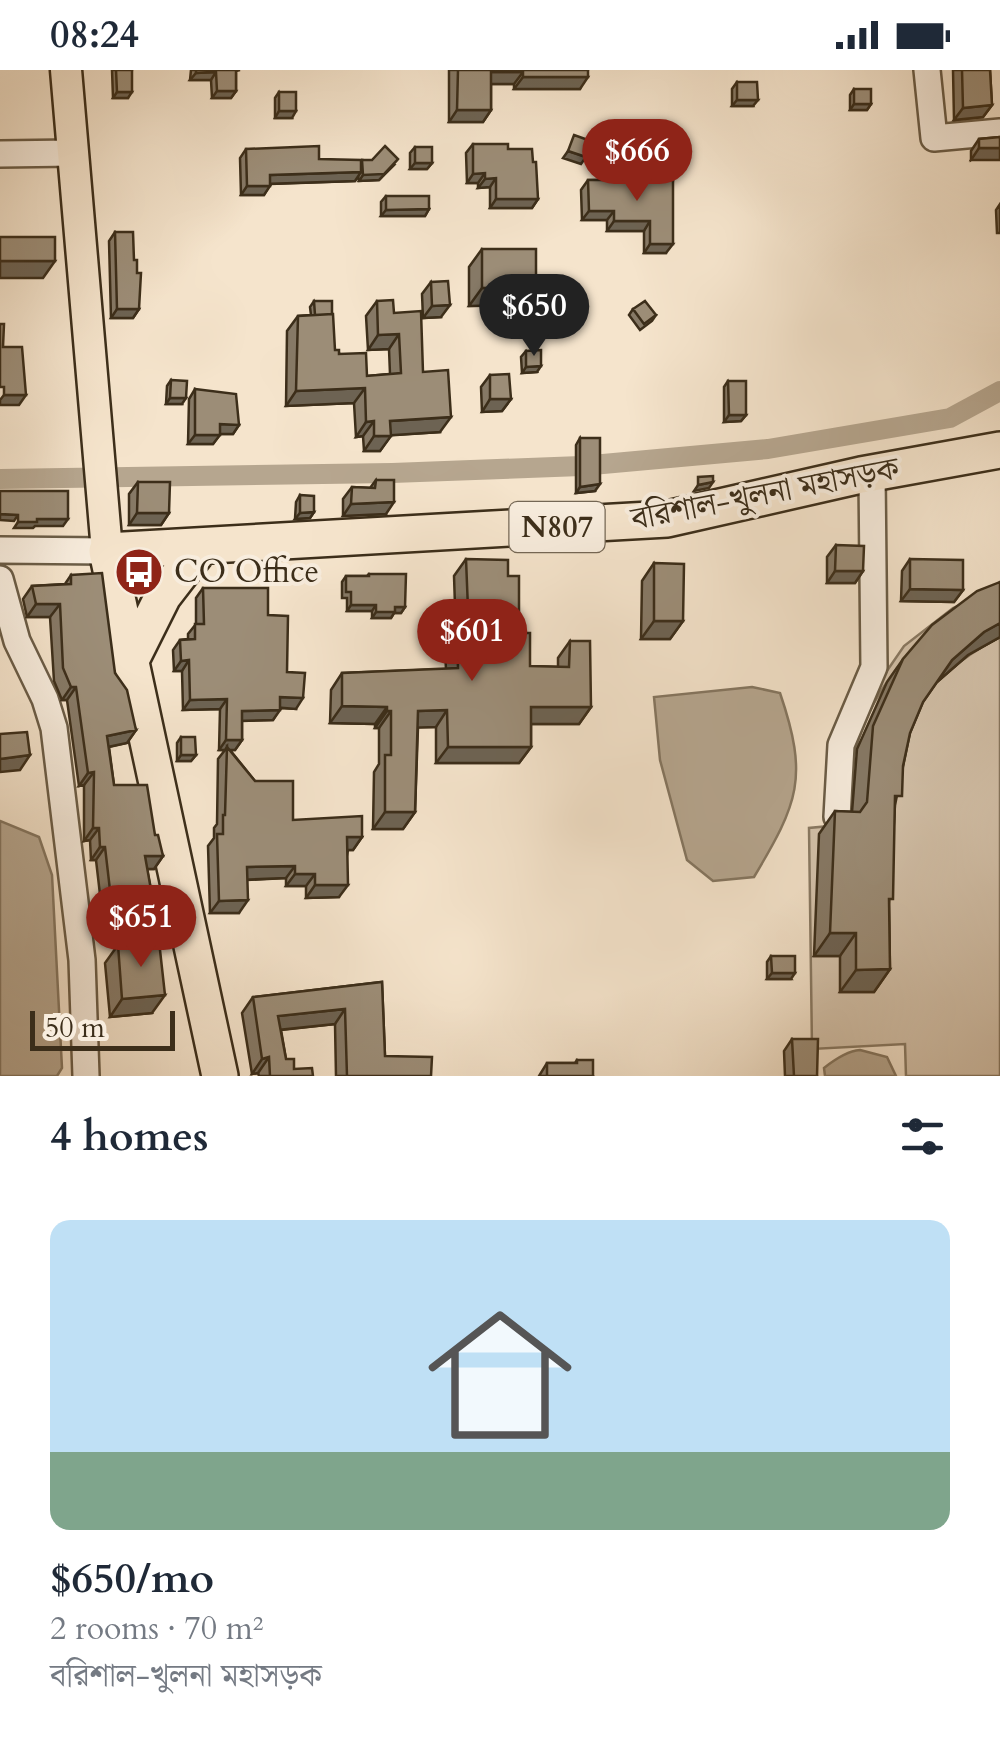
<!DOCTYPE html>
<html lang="en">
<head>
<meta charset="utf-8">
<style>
  :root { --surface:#fff; --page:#f6f6f7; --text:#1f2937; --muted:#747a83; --line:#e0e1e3; --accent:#8f2418 }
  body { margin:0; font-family:Cardo,"Noto Serif Bengali",serif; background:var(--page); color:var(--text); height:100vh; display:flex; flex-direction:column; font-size:38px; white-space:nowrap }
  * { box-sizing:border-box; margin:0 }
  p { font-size:32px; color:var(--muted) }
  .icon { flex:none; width:55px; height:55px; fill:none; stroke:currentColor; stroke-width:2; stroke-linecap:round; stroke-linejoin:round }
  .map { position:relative; height:1006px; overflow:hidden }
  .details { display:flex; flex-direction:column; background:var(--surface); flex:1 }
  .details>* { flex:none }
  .scale { position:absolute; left:30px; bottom:25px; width:145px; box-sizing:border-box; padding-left:10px; border:5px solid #3c2e1a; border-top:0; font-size:28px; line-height:35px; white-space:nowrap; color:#3c2e1a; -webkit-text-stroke:8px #f8edde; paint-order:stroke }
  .price { position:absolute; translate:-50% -85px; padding:0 22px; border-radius:35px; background:var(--accent); color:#fff; font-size:32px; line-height:65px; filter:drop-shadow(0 2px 5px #0008) }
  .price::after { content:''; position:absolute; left:50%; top:60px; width:30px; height:22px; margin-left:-15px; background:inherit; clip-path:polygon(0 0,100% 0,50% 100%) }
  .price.selected { background:#222; color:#fff }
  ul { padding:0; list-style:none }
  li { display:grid; align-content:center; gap:20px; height:530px; padding:0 50px }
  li+li { border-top:2px solid var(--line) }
  li span { display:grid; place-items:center; height:310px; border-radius:20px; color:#555 }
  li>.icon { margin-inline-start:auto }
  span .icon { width:180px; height:180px; fill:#fffc; stroke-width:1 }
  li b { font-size:42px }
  h2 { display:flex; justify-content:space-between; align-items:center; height:120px; padding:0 50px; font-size:42px }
  .status { display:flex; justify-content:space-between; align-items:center; height:70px; padding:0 50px; background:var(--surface); direction:ltr }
  .status svg { height:28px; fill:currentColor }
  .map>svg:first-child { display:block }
</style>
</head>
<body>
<div class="status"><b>08:24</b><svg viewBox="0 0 49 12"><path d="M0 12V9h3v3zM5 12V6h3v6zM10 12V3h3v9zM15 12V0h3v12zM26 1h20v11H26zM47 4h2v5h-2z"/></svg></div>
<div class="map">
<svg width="1000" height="1006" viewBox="0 0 1000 1006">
  <rect width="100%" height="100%" fill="#f5e4cc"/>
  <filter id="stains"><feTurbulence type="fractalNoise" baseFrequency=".002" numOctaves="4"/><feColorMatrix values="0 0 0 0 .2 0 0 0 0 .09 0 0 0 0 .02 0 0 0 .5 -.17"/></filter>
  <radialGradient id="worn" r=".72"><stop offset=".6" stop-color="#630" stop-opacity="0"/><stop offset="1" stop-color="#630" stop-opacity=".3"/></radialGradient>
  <!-- green -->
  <path fill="#d6c5ae" stroke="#897a64" stroke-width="2.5" d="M1000,519L897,598C858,649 851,686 845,748H885C892,719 896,685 906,657C921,618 964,585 1000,567V1006H906L905,974L812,979L809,758L840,755L844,679L869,627L904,576L953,538Z"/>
  <!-- water -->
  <path fill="#b6a68f" stroke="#857660" stroke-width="2.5" d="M752,617L780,623C809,708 798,733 754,807L713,811L687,790L660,690L654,627Z
    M0,751L39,767L52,805L62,998L57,1006H0Z
    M860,980L887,987L896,1006H825L824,998C834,990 847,981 860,980Z"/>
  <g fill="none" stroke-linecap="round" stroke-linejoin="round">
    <!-- canal -->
    <path stroke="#b6a68f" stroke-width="20" d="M0,409L392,403L581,396L768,379L950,348L1000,321"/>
    <!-- minor casing -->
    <g stroke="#6a5c46" stroke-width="30">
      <path id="minor" d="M927,0L934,68L1000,62
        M0,84L73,83
        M0,480L107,481
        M0,509L17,571L45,629L54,658L82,890L86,1006
        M837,747L841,675L874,597L872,404"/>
    </g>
    <!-- major casing -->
    <g stroke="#3c2e1a" stroke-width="35">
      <path id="major" d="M66,0L107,481"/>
    </g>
    <!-- highway casing -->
    <g stroke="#3c2e1a" stroke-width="40">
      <path id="highway" d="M129,594L163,526L200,478
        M220,1006L107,481L667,449L861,405L1000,380"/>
    </g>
    <!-- minor -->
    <use href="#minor" stroke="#f8edde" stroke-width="25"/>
    <!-- major -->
    <use href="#major" stroke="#f5e4cc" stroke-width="30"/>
    <!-- highway -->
    <use href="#highway" stroke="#f5e4cc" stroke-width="35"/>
  </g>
  <!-- wall -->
  <path fill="#867966" stroke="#3c2e1a" stroke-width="2.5" d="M112,0H132L128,28H113Z
    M191,0H240L236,1V21L231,28H212L211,10H190Z
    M449,0H588L580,19H514V14H491V40L483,52H449Z
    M953,0H990L992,35L983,47L954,50Z
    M737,12L753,36H732V19Z
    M854,19L871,34L867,40H850V25Z
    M279,22L292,48H275V28Z
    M1000,67L971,90V81L979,69Z
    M473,74L508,79L533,92L538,129L532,138H490V117L478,118V113H467L466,83Z
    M415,77L432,93L427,99H410V83Z
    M246,79L319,89L361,92L362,90L394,95L379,110L359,111L358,106L355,111L270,114L264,125H241L240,88Z
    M588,110H673L666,183H644V161H607V150H582L581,120Z
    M386,126L429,139L425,146H381V132Z
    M1000,134V163H997L996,140Z
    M115,162L134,190L139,239L133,248H111L109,171Z
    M482,179L536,217L524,235L469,236V197Z
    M431,212L441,247L423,248L422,224Z
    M314,231L335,280L367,306L390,304L389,279L368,280L366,246L377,231L394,243L423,302L440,362L391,365L380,381H364L363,366L356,367L354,333L286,336L287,261L298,246L311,245L310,237Z
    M633,239L656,245L652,251L640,260L629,245Z
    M526,281L537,302L522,303L521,287Z
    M490,305L511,329L502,341L482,342L481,317Z
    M171,310L182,334H166L167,316Z
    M728,311L746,345L741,351L724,352V317Z
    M195,319L239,355L233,364H220L213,374H188L189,329Z
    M580,368L595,421L576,423V375Z
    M376,410L386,444L343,446V429L352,417L370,418Z
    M138,412L169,443L161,455H129V424Z
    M300,425L314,442L310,448L295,449L296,432Z
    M836,475L863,501L855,513H827V487Z
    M466,489L508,506L519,563L530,596L558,597V588L570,571L591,637L579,654H531V677L519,693H436V657H418L415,742L403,759H373L374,702L379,694V658H375V654L330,653L331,620L342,603L446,599L445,581L456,566L454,506Z
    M910,489L963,520L954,532L901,531L902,501Z
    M654,493L683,551L670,569H641L642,511Z
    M369,504L405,537L401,543H394L391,548H372V541H347V528H342V512L346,506H367Z
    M71,505L115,603L136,660L127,673L109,677L114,715L155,765L163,786L154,799H147L155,842L146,855L104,859L96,790H91L90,770L84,771V715L79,716L67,630H62L54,611L50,547H27L23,529L32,516L65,514Z
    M1000,512V567L968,585L937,612L923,632L910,663L895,735L889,834L890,899L874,922H840V886H814L819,764L835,741L852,742L857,679L887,612L903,589Z
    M203,518L268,545L287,602L296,639L280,638L273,650L242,651V670L235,680H230L255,711L293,750L362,767L353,780H348L339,827L306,828V816H286V808L247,810L239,843H210L208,776L214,768V758L217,754L218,689L225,680H219L220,639L183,640L182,601H174L173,580L180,570L188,569V564L196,554V528Z
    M181,667L196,685L191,691H177V673Z
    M118,875L152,943L110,947L105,893Z
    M771,886L791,909H767V892Z
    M382,912L385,986L431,1006H336L335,954L281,960L286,989L294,999L313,1006H259L258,1003L252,1004L242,943L253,927Z
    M792,969L817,1006H785L784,981Z
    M577,990L593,1006H539L547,993H575Z"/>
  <!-- shaded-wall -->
  <path fill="#6d6353" stroke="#3c2e1a" stroke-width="2.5" d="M216,2L211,10H190L196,3Z
    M491,2H523L514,14H483Z
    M523,7H588L580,19H514Z
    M217,21H236L231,28H212Z
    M117,22H132L128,28H113Z
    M737,30H758L753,36H732Z
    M854,34H871L867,40H850Z
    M992,35L983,47L954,50L963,38Z
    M457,40H491L483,52H449Z
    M279,41H296L292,48H275Z
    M979,78H1000V90H971Z
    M568,81L586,87L581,94L563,88Z
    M398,89L379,110L359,111L363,105Z
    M415,93H432L427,99H410Z
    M361,102L355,111L264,114L270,105Z
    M485,103L478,113H467L473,104Z
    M496,108L490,117L478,118L485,109Z
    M247,116H270L264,125H241Z
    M496,129H538L532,138H490Z
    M429,139L425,146H381L386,140Z
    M589,141H614L607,150H582Z
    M614,151H650L644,161H607Z
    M650,174H673L666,183H644Z
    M0,191H55L43,208H0Z
    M536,217L524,235L469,236L482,218Z
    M450,235L441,247L423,248L432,236Z
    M117,239H139L133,248H111Z
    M399,264L389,279L368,280L378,265Z
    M541,296L537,302L522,303L526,297Z
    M365,318L354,333L286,336L296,321Z
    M4,325H26L19,335H0V330Z
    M170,328H186L182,334H166Z
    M490,329H511L502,341L482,342Z
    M729,345H746L741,351L724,352Z
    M451,347L440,362L380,366L390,351Z
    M374,351L363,366L356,367L366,352Z
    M220,354L239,355L233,364H213Z
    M195,365H220L213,374H188Z
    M374,366H391L380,381H364Z
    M713,412L709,418L694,421L698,415Z
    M600,414L595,421L576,423L580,417Z
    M394,432L386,444L343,446L351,434Z
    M314,442L310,448L295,449L300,443Z
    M137,443H169L161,455H129Z
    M0,444L18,445L14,451L0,450Z
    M37,449H68L63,456H35L33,458H14L18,452Z
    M835,501H863L855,513H827Z
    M910,519L963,520L954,532L901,531Z
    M36,534H60L50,547H27Z
    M351,535H376L372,541H347Z
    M395,537H405L401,543H394L391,548H372L376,542Z
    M654,551H683L670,569H641Z
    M1000,553V567L968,585L937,612L952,590L984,562Z
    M189,590L182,601H174L181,591Z
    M71,617H76L67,630H62Z
    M280,627L303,628L296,639L272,637Z
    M227,629L220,639L183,640L190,630Z
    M342,636L387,637L375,654L330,653Z
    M531,637H591L579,654H519Z
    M280,640L273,650L235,651L242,641Z
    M447,640L436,657L406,658L418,641Z
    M387,641H391L379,658H375Z
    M136,660L127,673L98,679L107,666Z
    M226,670H242L235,680H227V677L225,680H219Z
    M448,677H531L519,693H436Z
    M30,685L20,700L0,702V689Z
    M181,685H196L191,691H177Z
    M94,702L84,715L79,716L88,703Z
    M385,742H415L403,759H373Z
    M93,758H99L90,770L84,771Z
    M347,767H362L353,780H338Z
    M100,777H105L96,790H91Z
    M145,786H163L154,799H136Z
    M295,796L286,808L238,810L247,797Z
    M295,804H315L306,816H286Z
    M315,815H348L339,827L306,828Z
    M248,830L239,843H210L219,831Z
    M155,842L146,855L104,859L113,846Z
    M830,863H856L840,886H814Z
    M890,899L874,922H840L856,900Z
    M772,903H795L791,909H767Z
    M165,925L152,943L110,947L122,929Z
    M345,939L335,954L268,961L278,946Z
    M269,987L258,1003L252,1004L262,989Z"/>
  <!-- building -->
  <path fill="#9c8d77" stroke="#3c2e1a" stroke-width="2.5" d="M116,0H132V22H117Z
    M196,0H236V21H217L216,2L196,3Z
    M458,0H588V7H523V2H491V40H457Z
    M962,0H990L992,35L963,38Z
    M737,12H757L758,30H737Z
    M854,19H871V34H854Z
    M279,22H296V41H279Z
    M574,65L591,71L586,87L568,81Z
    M1000,67V78H979V69Z
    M473,74H508V79H532L533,92H536L538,129H496V108L485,109V103L473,104Z
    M319,76V89L361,90V102L270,105V116H247L246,79Z
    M385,76L398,89L384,104L363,105L362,90H372Z
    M415,77H432V93H415Z
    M588,110H673V174H650V151H614V141H589Z
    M386,126H429V139L386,140Z
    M115,162H133L134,190H137V203H141L139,239H117Z
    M0,167H55V191H0Z
    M482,179H536V217L482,218Z
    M448,211L450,235L432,236L431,212Z
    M393,230L394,243L421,241L423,302L448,300L451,347L390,351L391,366H374V351L366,352L365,318L296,321L298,246L333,244L335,280H339V284L366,283L367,306L401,303L399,264L378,265L377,231Z
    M314,231H332V244L315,245Z
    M645,231L656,245L644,254L633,239Z
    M0,254H4L3,277H22L26,325H4V317H0Z
    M541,280V296L526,297V281Z
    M509,304L511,329H490V305Z
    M171,310L187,311L186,328H170Z
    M728,311H746V345H729Z
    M195,319L236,324L239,355L220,354V365H195Z
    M580,368H600V414L580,417Z
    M713,406V412L698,415V407Z
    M376,410H394V432L351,434L352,417L375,418Z
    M138,412H170L169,443H137Z
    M0,421H68V449H37V452H18V445L0,444Z
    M300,425L314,426V442L300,443Z
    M836,475L864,476L863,501H835Z
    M466,489L508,490V506H519V563H530V596L569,597L570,571H590L591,637H531V677H448L447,640L418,641L415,742H385V685H391V641H387V637L342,636V603L458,598L457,564H469Z
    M910,489L963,490V520L910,519Z
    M654,493L684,494L683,551H654Z
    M102,503L115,603L127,620L136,660L107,666L114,715H147L155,765H158L163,786H145L155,842L113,846L105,777H100L99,758H93L94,702L88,703L76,617H71L63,598L60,534H36L32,516L71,514V505Z
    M369,504H406L405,537H395V542H376V535H351V522H346V506H369Z
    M1000,512V553L984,562L952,590L923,632L910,663L903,696L902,726H895L893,829H889L890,899L856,900V863H830L835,741L860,742L867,732L873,656L903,589L932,555L977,521Z
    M203,518H268V545L288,546L287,602L305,603L303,628L280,627V640L242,641V670H226L227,629L190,630L189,590L181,591L180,570L195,569V554H204Z
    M27,662L30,685L0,689V664Z
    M181,667H195L196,685H181Z
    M227,677L255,711H293V750L362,746V767H347L348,815H315V804H295V796L247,797L248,830L219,831L217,764H223V745H225Z
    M159,871L165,925L122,929L118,875Z
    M771,886H795V903H772Z
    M382,912L385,986L432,987L431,1006H347L345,939L278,946L286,989H294V999L312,998L313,1006H270L269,987L262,989L253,927Z
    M792,969H818L817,1006H794Z
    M577,990H593V1006H547V993H577Z"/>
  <!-- icons -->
  <defs>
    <g id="bus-disc" transform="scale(2.5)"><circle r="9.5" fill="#8f2418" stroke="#f8edde"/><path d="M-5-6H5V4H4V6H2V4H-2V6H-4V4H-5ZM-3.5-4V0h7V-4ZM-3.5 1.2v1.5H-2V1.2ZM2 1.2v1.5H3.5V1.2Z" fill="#fff"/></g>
  </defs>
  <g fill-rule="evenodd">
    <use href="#bus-disc" x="139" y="502"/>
  </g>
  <g text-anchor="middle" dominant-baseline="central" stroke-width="8" stroke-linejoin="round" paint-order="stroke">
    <!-- shield labels -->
    <rect fill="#f8edde" stroke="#746755" stroke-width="2.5" x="509.5" y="432" width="95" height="50" rx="8"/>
    <g font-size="30" font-weight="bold" fill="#3c2e1a">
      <text x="557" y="457">N807</text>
    </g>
    <!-- street labels -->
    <g font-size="32" fill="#3c2e1a" stroke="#f8edde">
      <text transform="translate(765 424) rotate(-11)">বরিশাল-খুলনা মহাসড়ক</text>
    </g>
    <!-- poi labels -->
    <g font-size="32" fill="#3c2e1a" stroke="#f8edde" text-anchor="start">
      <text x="174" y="502">CO Office</text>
    </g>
  </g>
  <rect width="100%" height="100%" filter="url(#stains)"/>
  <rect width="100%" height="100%" fill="url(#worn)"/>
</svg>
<div class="scale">50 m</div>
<b class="price" style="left:637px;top:134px">$666</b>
<b class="price selected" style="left:534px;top:289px">$650</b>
<b class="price" style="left:472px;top:614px">$601</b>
<b class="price" style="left:141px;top:900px">$651</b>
</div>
<section class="details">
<h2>4 homes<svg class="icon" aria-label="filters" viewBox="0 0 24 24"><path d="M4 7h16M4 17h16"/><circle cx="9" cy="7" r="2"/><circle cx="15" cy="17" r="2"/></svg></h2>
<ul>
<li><span style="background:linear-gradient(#bfe0f5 75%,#7fa58c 0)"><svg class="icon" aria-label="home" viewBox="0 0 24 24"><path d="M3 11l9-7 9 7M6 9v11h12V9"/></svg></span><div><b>$650/mo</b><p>2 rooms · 70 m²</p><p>বরিশাল-খুলনা মহাসড়ক</p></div></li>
</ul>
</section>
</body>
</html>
